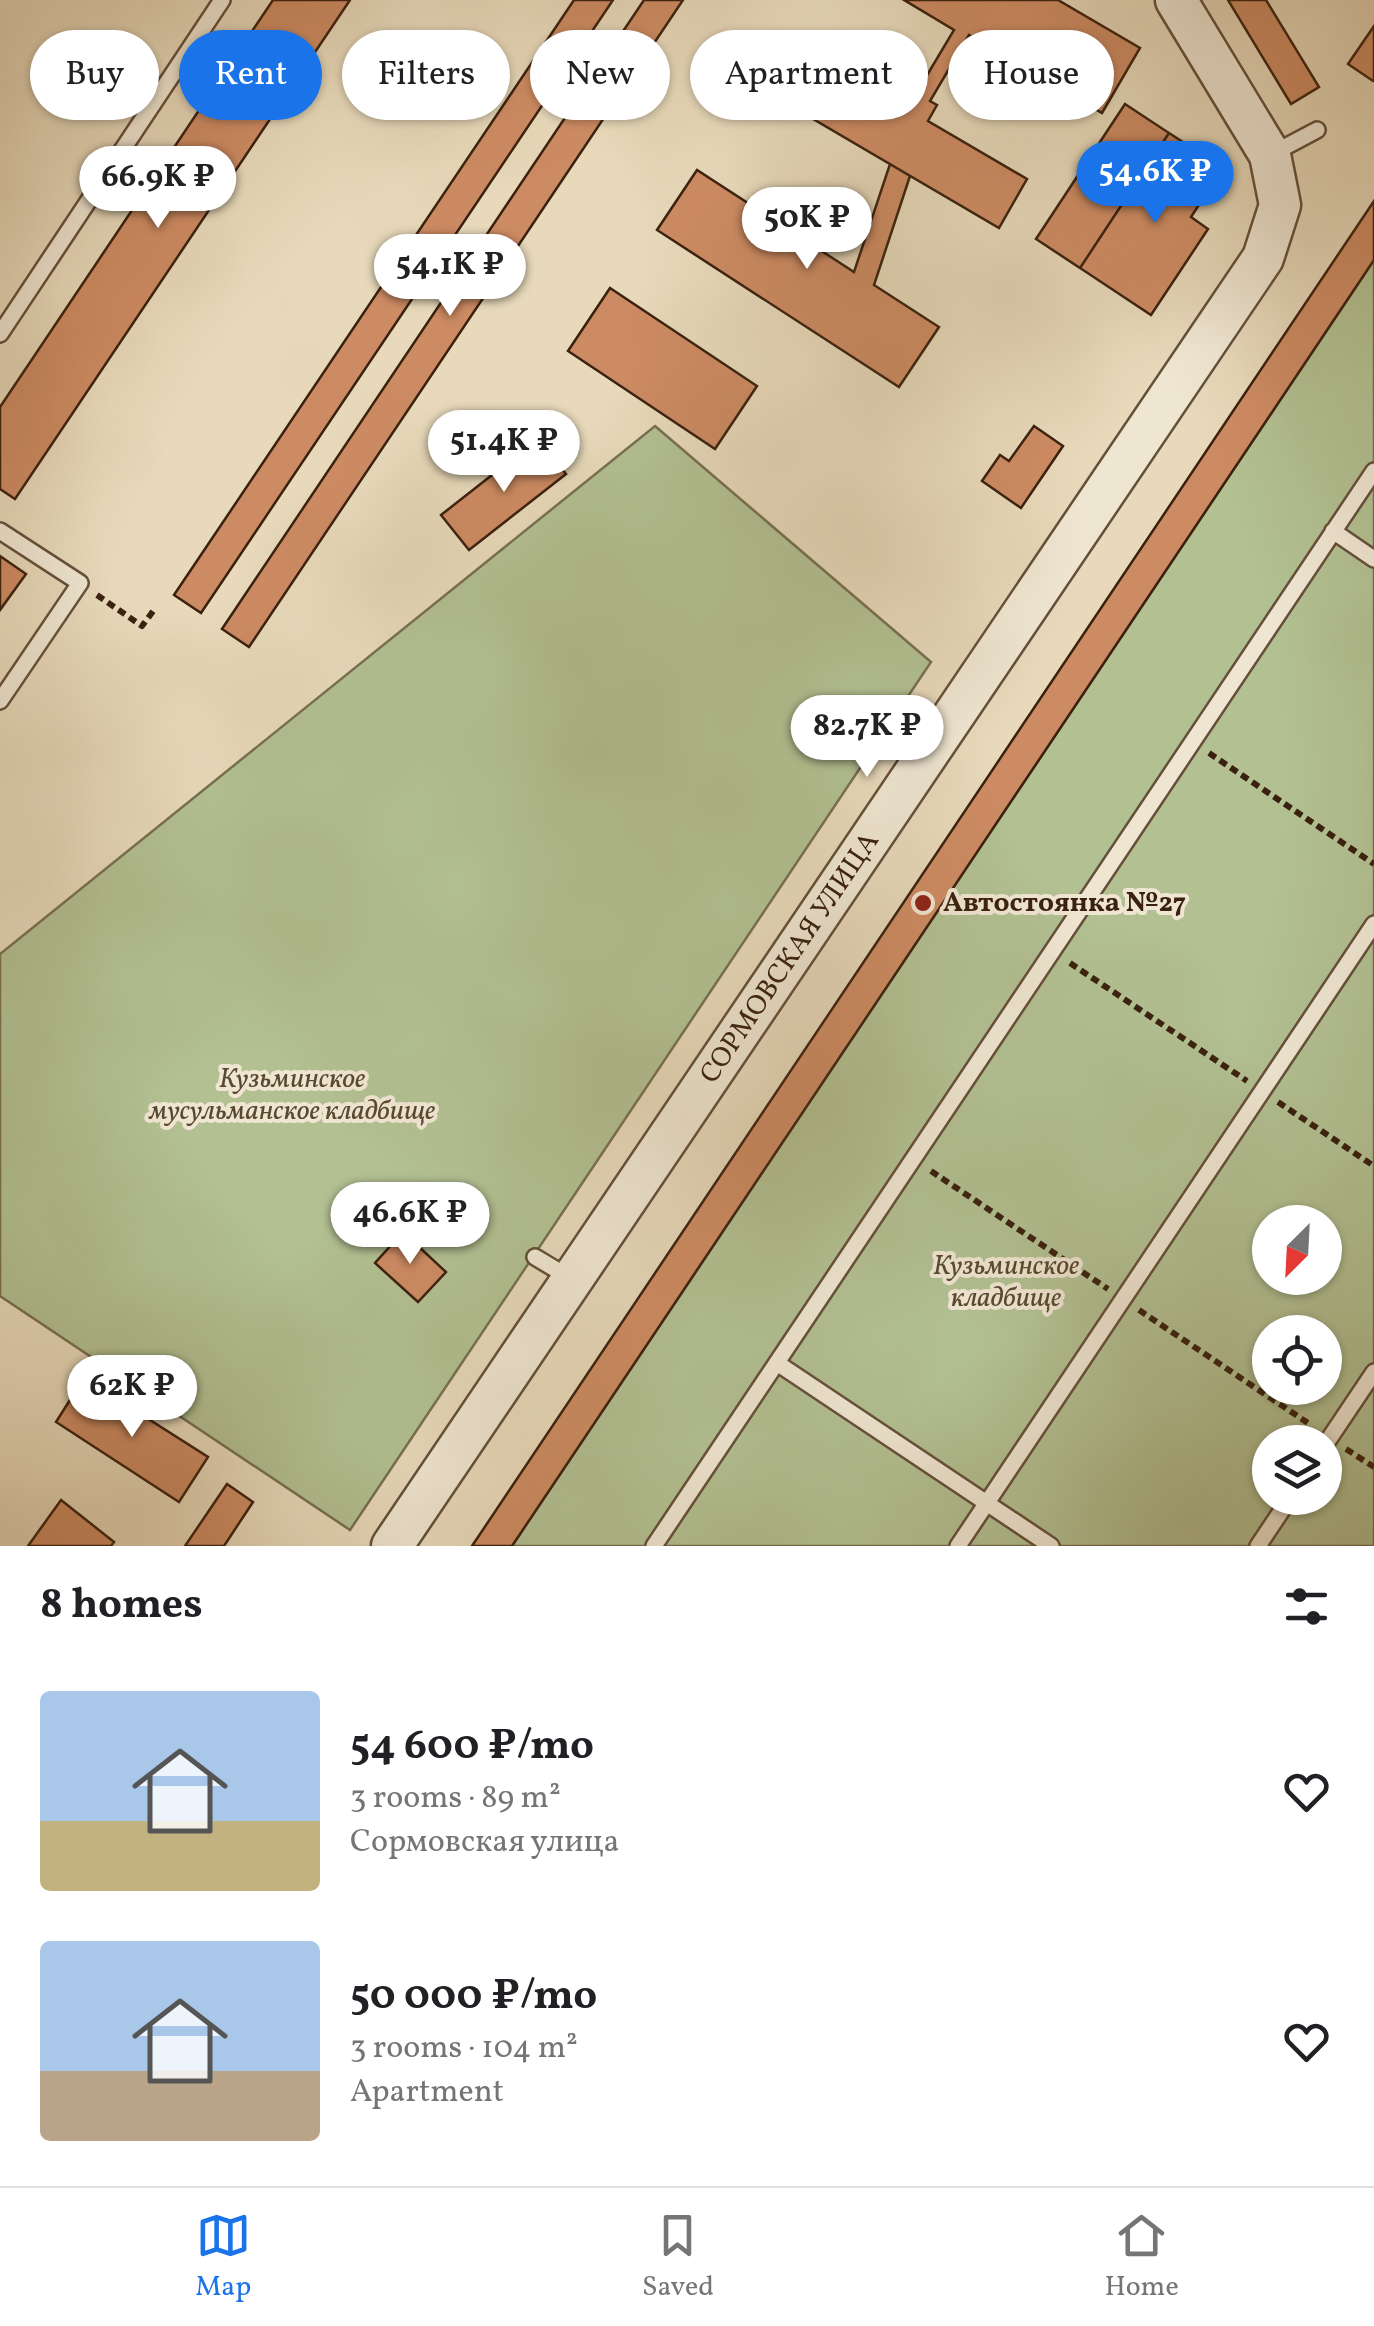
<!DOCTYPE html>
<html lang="en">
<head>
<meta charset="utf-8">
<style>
  :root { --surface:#fff; --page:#f6f6f6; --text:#202124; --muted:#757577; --line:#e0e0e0; --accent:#1a73e8 }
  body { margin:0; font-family:Vollkorn,serif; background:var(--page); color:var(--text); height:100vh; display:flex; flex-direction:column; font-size:38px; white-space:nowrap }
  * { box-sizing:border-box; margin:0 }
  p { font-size:32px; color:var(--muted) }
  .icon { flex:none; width:55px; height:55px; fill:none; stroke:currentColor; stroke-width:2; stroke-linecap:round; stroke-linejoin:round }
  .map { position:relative; height:1546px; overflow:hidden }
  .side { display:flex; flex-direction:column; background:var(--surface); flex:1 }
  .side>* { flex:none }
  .top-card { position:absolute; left:30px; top:30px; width:1315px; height:90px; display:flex; gap:20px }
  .needle { width:65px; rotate:204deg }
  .tools { position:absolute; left:1252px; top:1205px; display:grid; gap:20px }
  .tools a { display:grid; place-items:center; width:90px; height:90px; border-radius:50%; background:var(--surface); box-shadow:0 2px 8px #0004; font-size:50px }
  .price { position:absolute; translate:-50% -85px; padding:0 22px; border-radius:35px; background:#fff; color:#222; font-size:32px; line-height:65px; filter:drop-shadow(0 2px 5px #0008) }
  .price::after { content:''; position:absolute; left:50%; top:60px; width:30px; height:22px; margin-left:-15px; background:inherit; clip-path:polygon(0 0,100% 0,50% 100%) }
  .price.active { background:var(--accent); color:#fff }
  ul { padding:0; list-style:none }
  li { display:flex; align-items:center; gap:30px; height:250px; padding:0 40px }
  li span { display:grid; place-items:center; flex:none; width:280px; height:200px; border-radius:10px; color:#555 }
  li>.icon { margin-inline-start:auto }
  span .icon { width:120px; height:120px; fill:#fffc; stroke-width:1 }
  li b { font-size:42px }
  h2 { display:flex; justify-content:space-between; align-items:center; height:120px; padding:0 40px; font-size:42px }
  .chip { padding:0 35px; border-radius:45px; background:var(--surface); box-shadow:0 2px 8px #0004; font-size:35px; line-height:90px }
  .chip.active { background:var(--accent); color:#fff }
  .dock { display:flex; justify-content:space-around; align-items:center; height:140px; border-top:2px solid var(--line); background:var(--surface); font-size:28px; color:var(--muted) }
  .dock a { display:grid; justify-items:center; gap:5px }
  .dock .active { color:var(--accent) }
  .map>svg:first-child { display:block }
</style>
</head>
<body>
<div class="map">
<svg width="1374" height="1546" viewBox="0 0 1374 1546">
  <rect width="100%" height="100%" fill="#e7d9ba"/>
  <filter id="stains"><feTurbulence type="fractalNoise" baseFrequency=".002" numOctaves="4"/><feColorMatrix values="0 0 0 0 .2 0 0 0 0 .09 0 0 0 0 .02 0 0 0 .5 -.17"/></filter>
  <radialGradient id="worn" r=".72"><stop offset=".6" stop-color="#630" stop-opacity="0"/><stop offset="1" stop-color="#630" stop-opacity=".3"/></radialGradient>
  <!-- green -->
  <path fill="#b2c092" stroke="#767050" stroke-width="2.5" fill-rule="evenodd" d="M1374,260V1546H512ZM1270,1222H1325V1278H1270ZM1270,1332H1325V1388H1270ZM1270,1442H1325V1498H1270Z
    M655,426L931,662L350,1530L0,1296V954Z"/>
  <!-- building -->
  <path fill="#cd8b63" stroke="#3a210f" stroke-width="2.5" d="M273,0H350L15,499L0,489V407Z
    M574,0H613L201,613L174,595Z
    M644,0H683L249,647L222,629Z
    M904,0H1058L1140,48L1102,113L969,35L930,101L937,105L928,121L1027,179L999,228L774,96L802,48L899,105L909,88L917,92L954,30Z
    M1228,0H1266L1319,87L1291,104Z
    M1374,26V80L1373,81L1348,64Z
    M1125,104L1169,133L1080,268L1036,239Z
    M1169,133L1223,168L1191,217L1208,229L1151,315L1080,268Z
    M890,164L910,176L874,285L939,327L899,387L657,230L697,170L854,272Z
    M1374,201V260L512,1546H472Z
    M610,288L757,386L715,449L568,351Z
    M1034,426L1063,446L1021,508L982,481L1000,455L1009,461Z
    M538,439L566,474L469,550L441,515Z
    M0,556L26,574L0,610Z
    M403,1232L446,1272L418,1302L375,1263Z
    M84,1378L208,1457L179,1502L56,1422Z
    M227,1484L253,1502L224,1546H185Z
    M61,1500L114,1542L111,1546H28Z"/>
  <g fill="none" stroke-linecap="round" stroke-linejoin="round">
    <!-- service casing -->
    <g stroke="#654f3a" stroke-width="20">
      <path id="service" d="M1272,154L1317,130
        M0,334L222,0
        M0,531L80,583L0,701
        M1333,531L1374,559
        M535,1257L570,1278
        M777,1363L1051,1546
        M1325,1445L1374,1372
        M654,1546L1374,471
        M958,1546L1374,924
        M1258,1546L1290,1498"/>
    </g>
    <!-- tertiary casing -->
    <g stroke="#654f3a" stroke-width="45">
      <g id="tertiary">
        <path id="s1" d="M392,1546L1263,258L1280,205L1270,155L1176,0"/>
      </g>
    </g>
    <!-- path -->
    <path stroke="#3a210f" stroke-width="6" stroke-dasharray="8 5" stroke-linecap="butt" d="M97,595L142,626L154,610
      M1209,753L1374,864
      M1070,963L1247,1081
      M1278,1102L1374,1166
      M931,1171L1108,1289
      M1139,1310L1311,1425
      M1346,1449L1374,1467"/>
    <!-- service -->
    <use href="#service" stroke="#efe6d2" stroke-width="15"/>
    <!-- tertiary -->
    <use href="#tertiary" stroke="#efe6d2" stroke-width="40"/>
  </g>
  <!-- markers -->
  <circle fill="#8f2418" stroke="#efe6d2" stroke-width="4" cx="923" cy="903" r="10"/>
  <g text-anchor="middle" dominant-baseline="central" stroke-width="8" stroke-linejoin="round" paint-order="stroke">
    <!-- poi labels -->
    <g font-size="28" font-weight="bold" fill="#3a210f" stroke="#efe6d2" text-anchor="start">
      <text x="943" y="903">Автостоянка №27</text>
    </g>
    <!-- street labels -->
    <g font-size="28" fill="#3a210f" stroke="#efe6d2">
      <text stroke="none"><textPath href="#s1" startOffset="710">СОРМОВСКАЯ УЛИЦА</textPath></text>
    </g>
    <!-- park labels -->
    <g font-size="28" font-style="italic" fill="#584930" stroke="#efe6d2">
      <text x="292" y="1079">Кузьминское<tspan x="292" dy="32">мусульманское кладбище</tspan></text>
      <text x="1006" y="1266">Кузьминское<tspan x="1006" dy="32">кладбище</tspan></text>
    </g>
  </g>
  <rect width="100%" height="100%" filter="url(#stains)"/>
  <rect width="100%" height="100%" fill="url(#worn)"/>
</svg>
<div class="tools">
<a><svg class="needle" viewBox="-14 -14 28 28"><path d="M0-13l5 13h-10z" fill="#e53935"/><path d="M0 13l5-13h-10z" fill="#757577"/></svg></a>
<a><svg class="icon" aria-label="locate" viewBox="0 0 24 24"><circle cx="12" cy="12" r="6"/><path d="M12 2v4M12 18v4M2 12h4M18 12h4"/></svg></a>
<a><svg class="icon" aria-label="layers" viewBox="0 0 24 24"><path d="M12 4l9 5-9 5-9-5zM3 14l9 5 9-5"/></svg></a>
</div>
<b class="price active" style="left:1155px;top:226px">54.6K ₽</b>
<b class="price" style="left:158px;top:231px">66.9K ₽</b>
<b class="price" style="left:807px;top:272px">50K ₽</b>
<b class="price" style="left:450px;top:319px">54.1K ₽</b>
<b class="price" style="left:504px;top:495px">51.4K ₽</b>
<b class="price" style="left:867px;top:780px">82.7K ₽</b>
<b class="price" style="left:410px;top:1267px">46.6K ₽</b>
<b class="price" style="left:132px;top:1440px">62K ₽</b>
<div class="top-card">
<a class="chip">Buy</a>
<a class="chip active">Rent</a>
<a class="chip">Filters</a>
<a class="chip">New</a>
<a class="chip">Apartment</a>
<a class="chip">House</a>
</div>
</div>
<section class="side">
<h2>8 homes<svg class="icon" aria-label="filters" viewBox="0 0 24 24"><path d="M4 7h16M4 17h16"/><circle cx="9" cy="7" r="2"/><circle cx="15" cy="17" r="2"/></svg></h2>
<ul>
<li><span style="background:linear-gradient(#a9c7e8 65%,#c2b280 0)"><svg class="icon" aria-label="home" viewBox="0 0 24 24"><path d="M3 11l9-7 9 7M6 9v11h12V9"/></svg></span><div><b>54 600 ₽/mo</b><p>3 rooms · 89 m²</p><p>Сормовская улица</p></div><svg class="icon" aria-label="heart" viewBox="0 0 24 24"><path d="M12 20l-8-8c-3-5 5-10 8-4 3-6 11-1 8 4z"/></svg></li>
<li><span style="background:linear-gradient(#a9c7e8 65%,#b9a48a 0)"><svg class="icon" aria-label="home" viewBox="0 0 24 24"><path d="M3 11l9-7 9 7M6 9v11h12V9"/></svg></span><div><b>50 000 ₽/mo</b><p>3 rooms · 104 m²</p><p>Apartment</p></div><svg class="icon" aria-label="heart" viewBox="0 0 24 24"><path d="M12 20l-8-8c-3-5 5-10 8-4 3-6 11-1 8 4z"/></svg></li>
</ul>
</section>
<nav class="dock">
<a class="active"><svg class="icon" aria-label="map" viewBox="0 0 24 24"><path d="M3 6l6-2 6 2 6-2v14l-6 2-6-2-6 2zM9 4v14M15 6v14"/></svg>Map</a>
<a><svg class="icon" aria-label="saved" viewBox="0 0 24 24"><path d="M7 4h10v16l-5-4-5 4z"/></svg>Saved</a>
<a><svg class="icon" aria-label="home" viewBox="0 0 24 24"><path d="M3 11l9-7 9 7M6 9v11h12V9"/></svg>Home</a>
</nav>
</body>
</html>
